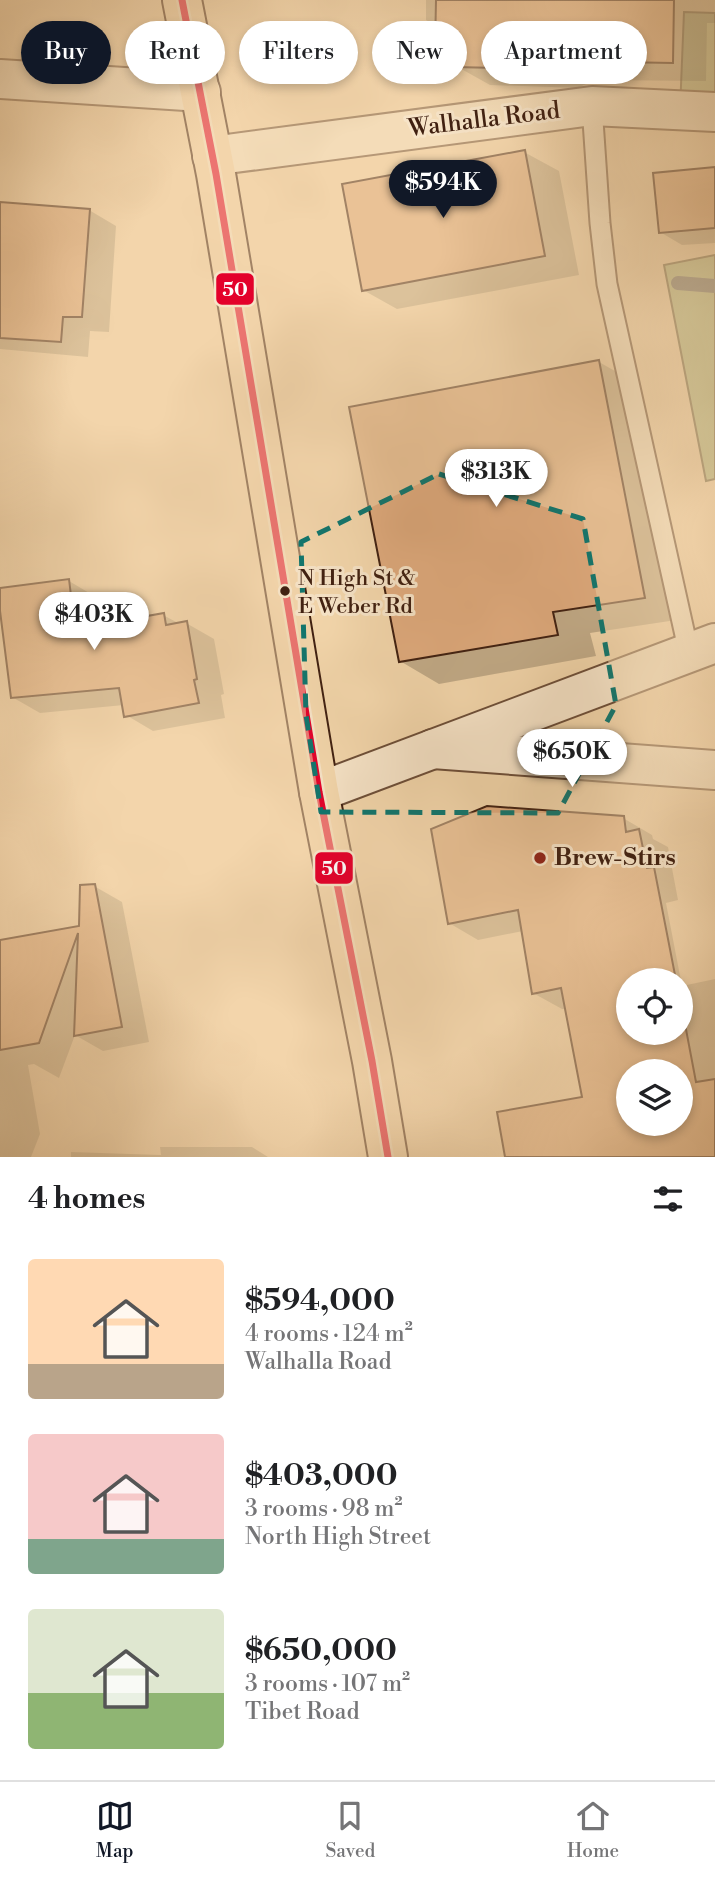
<!DOCTYPE html>
<html lang="en">
<head>
<meta charset="utf-8">
<style>
  :root { --surface:#fff; --page:#f6f6f6; --text:#202124; --muted:#757577; --line:#e0e0e0; --accent:#111827 }
  body { margin:0; font-family:"Libre Bodoni",serif; background:var(--page); color:var(--text); height:100vh; display:flex; flex-direction:column; font-size:26px; white-space:nowrap }
  * { box-sizing:border-box; margin:0 }
  p { font-size:23px; color:var(--muted) }
  .icon { flex:none; width:38px; height:38px; fill:none; stroke:currentColor; stroke-width:2; stroke-linecap:round; stroke-linejoin:round }
  .map { position:relative; height:1157px; overflow:hidden }
  .side { display:flex; flex-direction:column; background:var(--surface); flex:1 }
  .side>* { flex:none }
  .top-card { position:absolute; left:21px; top:21px; width:674px; height:63px; display:flex; gap:14px }
  .buttons { position:absolute; left:616px; top:968px; display:grid; gap:14px }
  .buttons a { display:grid; place-items:center; width:77px; height:77px; border-radius:50%; background:var(--surface); box-shadow:0 4px 10px #0003; font-size:35px }
  .price { position:absolute; translate:-50% -60px; padding:0 16px; border-radius:24px; background:#fff; color:#222; font-size:23px; line-height:46px; filter:drop-shadow(0 2px 4px #0008) }
  .price::after { content:''; position:absolute; left:50%; top:42px; width:21px; height:16px; margin-left:-10px; background:inherit; clip-path:polygon(0 0,100% 0,50% 100%) }
  .price.on { background:var(--accent); color:#fff }
  ul { padding:0; list-style:none }
  li { display:flex; align-items:center; gap:21px; height:175px; padding:0 28px }
  li span { display:grid; place-items:center; flex:none; width:196px; height:140px; border-radius:7px; color:#555 }
  li>.icon { margin-inline-start:auto }
  span .icon { width:84px; height:84px; fill:#fffc; stroke-width:1 }
  li b { font-size:30px }
  h2 { display:flex; justify-content:space-between; align-items:center; height:84px; padding:0 28px; font-size:30px }
  .chip { padding:0 24px; border-radius:32px; background:var(--surface); box-shadow:0 4px 10px #0003; font-size:24px; line-height:63px }
  .chip.on { background:var(--accent); color:#fff }
  .tab-bar { display:flex; justify-content:space-around; align-items:center; height:98px; border-top:2px solid var(--line); background:var(--surface); font-size:19px; color:var(--muted) }
  .tab-bar a { display:grid; justify-items:center; gap:4px }
  .tab-bar .on { color:var(--accent) }
  .map>svg:first-child { display:block }
</style>
</head>
<body>
<div class="map">
<svg width="715" height="1157" viewBox="0 0 715 1157">
  <rect width="100%" height="100%" fill="#f3d6ab"/>
  <filter id="stains"><feTurbulence type="fractalNoise" baseFrequency=".00286" numOctaves="4"/><feColorMatrix values="0 0 0 0 .2 0 0 0 0 .09 0 0 0 0 .02 0 0 0 .5 -.17"/></filter>
  <radialGradient id="worn" r=".72"><stop offset=".6" stop-color="#630" stop-opacity="0"/><stop offset="1" stop-color="#630" stop-opacity=".3"/></radialGradient>
  <!-- green -->
  <path fill="#b8be8b" stroke="#7c6f4e" stroke-width="2" d="M684,12L715,13V112L680,110Z
    M715,255V479L706,481L664,265Z"/>
  <!-- shadow -->
  <path fill="#0003" fill-rule="evenodd" d="M426,0H715V23H707L706,81L594,80L578,88L490,85L456,66L454,58L437,49V27L426,20Z
    M524,152L559,171L579,275L397,309L363,290Z
    M715,169V243L682,245L660,232Z
    M0,204L89,210L116,226L109,332L90,331L88,357L0,349Z
    M599,362L638,384L683,619L590,633L596,656L439,684L400,661Z
    M69,581L96,597L100,627L163,615L180,624L186,623L214,639L224,694L221,695L225,718L153,731L126,715L124,705L40,713L12,697L0,590Z
    M623,818L652,835L653,839L668,847L678,900L666,903L682,986L715,979V1157H507L584,1098L567,1009H562L533,993L523,931L478,940L449,923ZM628,980H681V1032H628ZM628,1071H681V1124H628Z
    M94,886L122,902L149,1042L103,1051L75,1035L59,1078L34,1064L28,1065L40,1134L31,1157H0V1013L80,927Z
    M160,1147H252L268,1157H71V1152L161,1155Z"/>
  <g fill="none" stroke-linecap="round" stroke-linejoin="round">
    <!-- stream -->
    <path stroke="#7b7a74" stroke-width="14" d="M678,283L715,286"/>
  </g>
  <!-- building -->
  <path fill="#dfaa7d" stroke="#402011" stroke-width="2" fill-rule="evenodd" d="M436,0H674L673,63L559,61L543,69L454,67L449,46L435,50Z
    M525,150L545,256L362,291L342,184Z
    M715,167V228L659,233L653,173Z
    M0,202L90,209L82,317H63L61,342L0,338Z
    M599,360L645,598L553,612L558,635L399,662L349,407Z
    M69,579L75,629L164,613L166,625L187,621L197,679L194,680L199,703L124,717L119,688L11,698L0,611V588Z
    M487,806L624,816L626,832L639,829L647,868L654,867L676,980H628V1032H681V1003L696,1082L715,1079V1157H505L497,1112L582,1097L561,988L532,994L518,910L448,924L431,829ZM628,1071H681V1124H628Z
    M95,884L122,1027L74,1036L78,933L39,1043L0,1050V940L79,926L80,885Z"/>
  <g fill="none" stroke-linecap="round" stroke-linejoin="round">
    <!-- service casing -->
    <g stroke="#6d4e38" stroke-width="23">
      <path id="service" d="M592,106L600,223L607,284L689,653"/>
    </g>
    <!-- minor casing -->
    <g stroke="#6d4e38" stroke-width="42">
      <path id="minor" d="M0,79L201,92
        M212,156L592,106L715,112
        M433,749L715,770"/>
    </g>
    <!-- tertiary casing -->
    <g stroke="#6d4e38" stroke-width="42">
      <path id="tertiary" d="M319,792L715,643"/>
    </g>
    <!-- primary casing -->
    <g stroke="#402011" stroke-width="42">
      <path id="primary" d="M182,0L216,174L319,792L372,1061L388,1157"/>
    </g>
    <!-- service -->
    <use href="#service" stroke="#f7e4c8" stroke-width="19"/>
    <!-- minor -->
    <use href="#minor" stroke="#f7e4c8" stroke-width="38"/>
    <!-- tertiary -->
    <use href="#tertiary" stroke="#f7e4c8" stroke-width="38"/>
    <!-- primary -->
    <use href="#primary" stroke="#f3d6ab" stroke-width="38"/>
    <!-- bus-1 casing -->
    <g stroke="#f7e4c8" stroke-width="12">
      <path id="bus-1" d="M182,0L216,174L319,792L372,1061L388,1157"/>
    </g>
    <!-- bus-1 -->
    <use href="#bus-1" stroke="#e4002b" stroke-width="7"/>
  </g>
  <!-- marked area -->
  <path d="M0 0H715V1157H0ZM439,474L583,519L616,705L558,813L321,812L306,715L301,542Z" fill="#f3d6ab" fill-opacity=".55" fill-rule="evenodd"/>
  <path fill="none" stroke="#0f766e" stroke-width="5" stroke-dasharray="14 9" stroke-linejoin="round" d="M439,474L583,519L616,705L558,813L321,812L306,715L301,542Z"/>
  <!-- markers -->
  <circle fill="#402011" stroke="#f7e4c8" stroke-width="2.5" cx="285" cy="591" r="6"/>
  <circle fill="#8f2418" stroke="#f7e4c8" stroke-width="2.5" cx="540" cy="858" r="7"/>
  <g text-anchor="middle" dominant-baseline="central" stroke-width="6" stroke-linejoin="round" paint-order="stroke">
    <!-- bus labels -->
    <g font-size="22" fill="#402011" stroke="#f7e4c8" text-anchor="start">
      <text x="298" y="578">N High St &amp;<tspan x="298" dy="28">E Weber Rd</tspan></text>
    </g>
    <!-- street labels -->
    <g font-size="24" fill="#402011" stroke="#f7e4c8">
      <text transform="translate(484 120) rotate(-7)">Walhalla Road</text>
    </g>
    <!-- poi labels -->
    <g font-size="24" font-weight="bold" fill="#402011" stroke="#f7e4c8" text-anchor="start">
      <text x="554" y="858">Brew-Stirs</text>
    </g>
  </g>
  <g stroke="#f7e4c8" stroke-width="2.5">
    <rect x="215" y="272" width="40" height="34" rx="7" fill="#e4002b"/>
    <rect x="314" y="851" width="40" height="34" rx="7" fill="#e4002b"/>
  </g>
  <g font-size="19" text-anchor="middle" font-weight="bold" fill="#fff">
    <text x="235" y="296">50</text>
    <text x="334" y="875">50</text>
  </g>
  <rect width="100%" height="100%" filter="url(#stains)"/>
  <rect width="100%" height="100%" fill="url(#worn)"/>
</svg>
<div class="buttons">
<a><svg class="icon" aria-label="locate" viewBox="0 0 24 24"><circle cx="12" cy="12" r="6"/><path d="M12 2v4M12 18v4M2 12h4M18 12h4"/></svg></a>
<a><svg class="icon" aria-label="layers" viewBox="0 0 24 24"><path d="M12 4l9 5-9 5-9-5zM3 14l9 5 9-5"/></svg></a>
</div>
<b class="price on" style="left:443px;top:220px">$594K</b>
<b class="price" style="left:496px;top:509px">$313K</b>
<b class="price" style="left:94px;top:652px">$403K</b>
<b class="price" style="left:572px;top:789px">$650K</b>
<div class="top-card">
<a class="chip on">Buy</a>
<a class="chip">Rent</a>
<a class="chip">Filters</a>
<a class="chip">New</a>
<a class="chip">Apartment</a>
</div>
</div>
<section class="side">
<h2>4 homes<svg class="icon" aria-label="filters" viewBox="0 0 24 24"><path d="M4 7h16M4 17h16"/><circle cx="9" cy="7" r="2"/><circle cx="15" cy="17" r="2"/></svg></h2>
<ul>
<li><span style="background:linear-gradient(#ffd9b3 75%,#b9a48a 0)"><svg class="icon" aria-label="home" viewBox="0 0 24 24"><path d="M3 11l9-7 9 7M6 9v11h12V9"/></svg></span><div><b>$594,000</b><p>4 rooms · 124 m²</p><p>Walhalla Road</p></div></li>
<li><span style="background:linear-gradient(#f6c9c9 75%,#7fa58c 0)"><svg class="icon" aria-label="home" viewBox="0 0 24 24"><path d="M3 11l9-7 9 7M6 9v11h12V9"/></svg></span><div><b>$403,000</b><p>3 rooms · 98 m²</p><p>North High Street</p></div></li>
<li><span style="background:linear-gradient(#dfe7d0 60%,#8fb573 0)"><svg class="icon" aria-label="home" viewBox="0 0 24 24"><path d="M3 11l9-7 9 7M6 9v11h12V9"/></svg></span><div><b>$650,000</b><p>3 rooms · 107 m²</p><p>Tibet Road</p></div></li>
</ul>
</section>
<nav class="tab-bar">
<a class="on"><svg class="icon" aria-label="map" viewBox="0 0 24 24"><path d="M3 6l6-2 6 2 6-2v14l-6 2-6-2-6 2zM9 4v14M15 6v14"/></svg>Map</a>
<a><svg class="icon" aria-label="saved" viewBox="0 0 24 24"><path d="M7 4h10v16l-5-4-5 4z"/></svg>Saved</a>
<a><svg class="icon" aria-label="home" viewBox="0 0 24 24"><path d="M3 11l9-7 9 7M6 9v11h12V9"/></svg>Home</a>
</nav>
</body>
</html>
